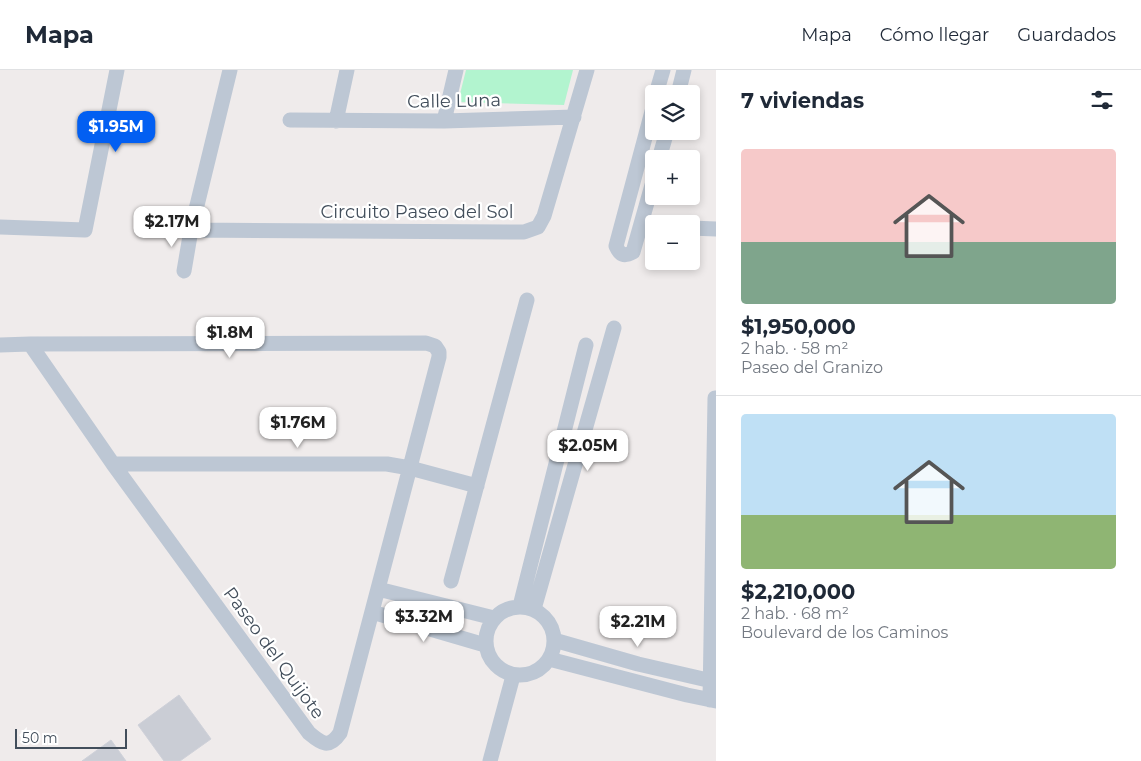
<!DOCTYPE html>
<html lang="es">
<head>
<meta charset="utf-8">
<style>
  :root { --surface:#fff; --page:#f2f2f3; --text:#1f2937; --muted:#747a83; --line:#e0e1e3; --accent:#025ff2 }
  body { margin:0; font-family:Montserrat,sans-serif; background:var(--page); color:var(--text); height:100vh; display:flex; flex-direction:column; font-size:19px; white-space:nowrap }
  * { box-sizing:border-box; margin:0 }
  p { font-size:16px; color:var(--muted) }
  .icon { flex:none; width:28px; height:28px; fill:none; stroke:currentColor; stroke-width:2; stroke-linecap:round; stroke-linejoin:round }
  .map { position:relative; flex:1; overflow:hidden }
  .panel { display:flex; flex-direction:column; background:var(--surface); width:425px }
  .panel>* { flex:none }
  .controls { position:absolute; left:645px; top:15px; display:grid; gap:10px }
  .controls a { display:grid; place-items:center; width:55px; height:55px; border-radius:5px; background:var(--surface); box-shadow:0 2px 8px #0003; font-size:25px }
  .scale { position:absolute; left:15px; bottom:12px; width:112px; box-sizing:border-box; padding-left:5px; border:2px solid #424e5b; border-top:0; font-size:14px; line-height:18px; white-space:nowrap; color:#424e5b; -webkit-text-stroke:4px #fff; paint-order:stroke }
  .price { position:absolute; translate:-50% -42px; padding:0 11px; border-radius:10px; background:#fff; color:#222; font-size:16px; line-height:32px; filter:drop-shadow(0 1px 2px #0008) }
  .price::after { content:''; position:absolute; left:50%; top:30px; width:15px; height:11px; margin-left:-8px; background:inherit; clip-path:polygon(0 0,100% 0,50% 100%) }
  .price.current { background:var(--accent); color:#fff }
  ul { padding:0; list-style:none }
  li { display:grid; align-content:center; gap:10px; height:265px; padding:0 25px }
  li+li { border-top:1px solid var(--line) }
  li span { display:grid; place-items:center; height:155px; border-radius:5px; color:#555 }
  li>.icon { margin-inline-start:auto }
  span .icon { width:90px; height:90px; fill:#fffc; stroke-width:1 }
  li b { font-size:21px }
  h2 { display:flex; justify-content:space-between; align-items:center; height:60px; padding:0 25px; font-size:21px }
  header { display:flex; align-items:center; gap:30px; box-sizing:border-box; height:70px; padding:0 25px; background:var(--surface); border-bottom:1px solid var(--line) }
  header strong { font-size:24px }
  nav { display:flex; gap:28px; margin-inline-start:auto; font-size:18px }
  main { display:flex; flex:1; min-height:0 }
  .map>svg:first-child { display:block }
</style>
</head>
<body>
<header>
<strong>Mapa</strong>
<nav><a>Mapa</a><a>Cómo llegar</a><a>Guardados</a></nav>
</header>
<main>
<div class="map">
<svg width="716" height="691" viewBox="0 0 716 691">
  <rect width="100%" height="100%" fill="#efebeb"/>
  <!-- green -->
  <path fill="#b2f4cf" d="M466,0H573L564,35L458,32Z"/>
  <!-- building -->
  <path fill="#cacdd5" stroke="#cfd1d9" d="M179,625L211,669L180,691H164L138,655Z
    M111,670L126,691H82Z"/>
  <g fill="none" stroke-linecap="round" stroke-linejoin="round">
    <!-- minor -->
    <path stroke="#bdc7d4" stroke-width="15" d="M230,0L191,160L524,162L538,157L544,146L587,0
      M656,24L663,0
      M678,24L684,0
      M654,34L616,176C620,185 624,187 633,182L654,108
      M290,50L444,51L574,47
      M336,51L347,0
      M444,51L456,0
      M659,89L667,61
      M0,157L85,160L117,0
      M691,158L716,159
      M184,201L191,160
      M0,275L30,274L426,273L435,276L439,282V287L340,663C329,679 322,674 309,663L113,394L30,274
      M113,394H387L410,398L477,416
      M451,511L527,230
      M378,519L494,548
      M520,536L586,275
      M486 571a34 34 0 1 1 68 0a34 34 0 1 1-68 0Z
      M534,539L614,258
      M372,542L485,575
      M554,570L638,594L716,612
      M549,589L687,625L716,631
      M710,630L715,328
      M490,691L513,606"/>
  </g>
  <g text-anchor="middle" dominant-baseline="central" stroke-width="4.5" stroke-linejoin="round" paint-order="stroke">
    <!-- street labels -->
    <g font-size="18" fill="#424e5b" stroke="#fff">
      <text transform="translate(454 31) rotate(-1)">Calle Luna</text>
      <text x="417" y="142">Circuito Paseo del Sol</text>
      <text transform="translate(274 583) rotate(54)">Paseo del Quijote</text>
    </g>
  </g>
</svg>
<div class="controls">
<a><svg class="icon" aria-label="layers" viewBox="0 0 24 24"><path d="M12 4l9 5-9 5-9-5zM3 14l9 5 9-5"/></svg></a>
<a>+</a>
<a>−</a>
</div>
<div class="scale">50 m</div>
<b class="price current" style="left:116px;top:83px">$1.95M</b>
<b class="price" style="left:172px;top:178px">$2.17M</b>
<b class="price" style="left:230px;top:289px">$1.8M</b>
<b class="price" style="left:298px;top:379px">$1.76M</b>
<b class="price" style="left:588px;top:402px">$2.05M</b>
<b class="price" style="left:424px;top:573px">$3.32M</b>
<b class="price" style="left:638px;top:578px">$2.21M</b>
</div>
<section class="panel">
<h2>7 viviendas<svg class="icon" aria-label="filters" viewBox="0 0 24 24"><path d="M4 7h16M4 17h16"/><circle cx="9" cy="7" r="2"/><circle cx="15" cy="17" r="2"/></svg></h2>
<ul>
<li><span style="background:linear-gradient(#f6c9c9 60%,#7fa58c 0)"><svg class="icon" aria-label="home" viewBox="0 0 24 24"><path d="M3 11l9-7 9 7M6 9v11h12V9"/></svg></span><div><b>$1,950,000</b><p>2 hab. · 58 m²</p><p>Paseo del Granizo</p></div></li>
<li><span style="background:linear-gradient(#bfe0f5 65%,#8fb573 0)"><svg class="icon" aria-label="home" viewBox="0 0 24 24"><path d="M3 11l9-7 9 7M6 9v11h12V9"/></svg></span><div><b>$2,210,000</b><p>2 hab. · 68 m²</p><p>Boulevard de los Caminos</p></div></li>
</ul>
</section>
</main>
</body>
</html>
